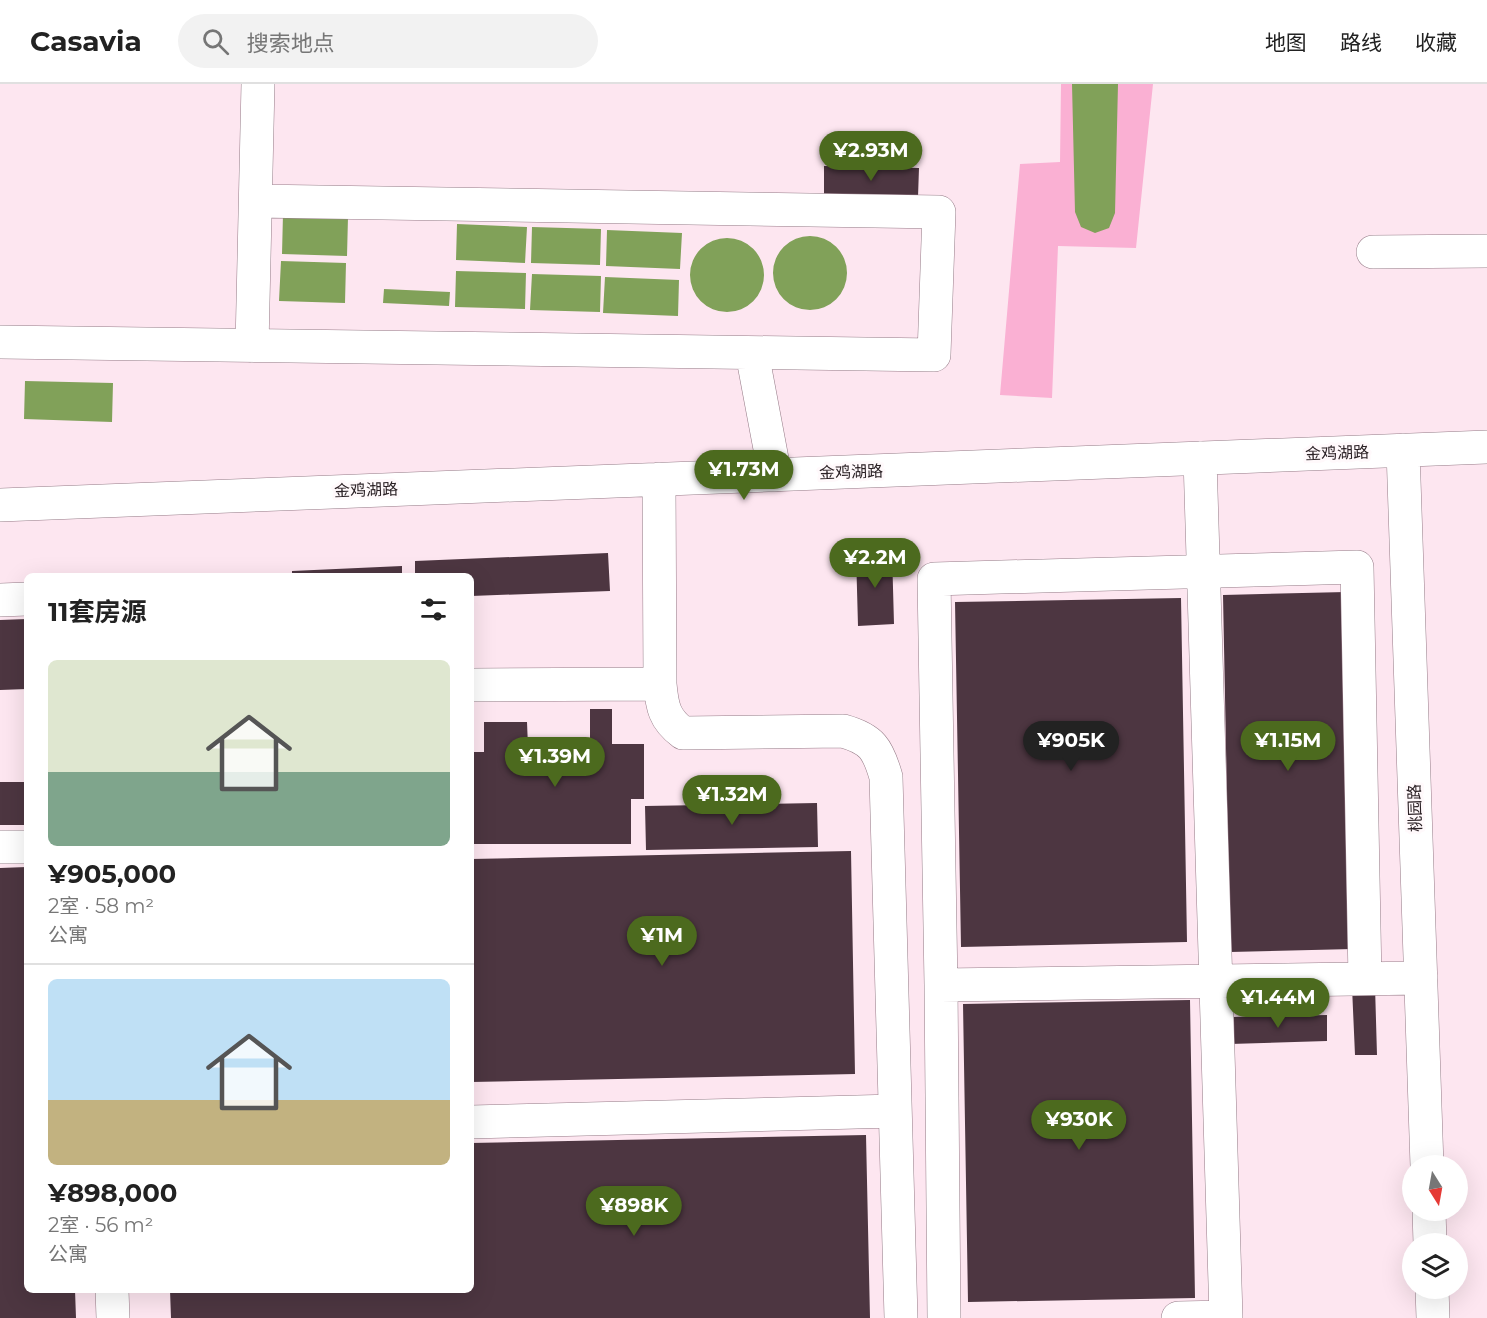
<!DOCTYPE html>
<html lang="zh">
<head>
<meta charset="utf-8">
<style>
  :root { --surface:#fff; --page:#f2f2f2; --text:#222; --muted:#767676; --line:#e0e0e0; --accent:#4c6a1e }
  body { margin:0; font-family:Montserrat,"Noto Sans SC",sans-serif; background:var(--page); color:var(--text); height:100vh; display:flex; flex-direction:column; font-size:22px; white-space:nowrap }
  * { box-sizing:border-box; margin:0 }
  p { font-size:20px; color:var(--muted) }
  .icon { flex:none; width:33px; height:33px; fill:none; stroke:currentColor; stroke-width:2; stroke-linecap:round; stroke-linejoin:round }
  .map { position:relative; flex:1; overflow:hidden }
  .sheet { position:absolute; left:24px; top:489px; width:450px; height:720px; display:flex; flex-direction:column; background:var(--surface); border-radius:9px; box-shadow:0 6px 24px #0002 }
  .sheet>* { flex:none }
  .needle { width:39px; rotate:169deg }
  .controls { position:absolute; left:1402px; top:1071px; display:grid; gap:12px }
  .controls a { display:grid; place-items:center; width:66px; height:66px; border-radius:50%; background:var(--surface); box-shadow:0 6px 24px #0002; font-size:30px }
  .price { position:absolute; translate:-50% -51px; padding:0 14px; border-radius:21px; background:var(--accent); color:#fff; font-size:20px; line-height:39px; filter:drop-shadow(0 2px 3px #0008) }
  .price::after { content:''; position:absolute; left:50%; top:36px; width:18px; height:14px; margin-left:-9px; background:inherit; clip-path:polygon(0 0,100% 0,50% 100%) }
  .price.active { background:#222; color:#fff }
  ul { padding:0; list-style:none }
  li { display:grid; align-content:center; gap:12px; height:318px; padding:0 24px }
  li+li { border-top:2px solid var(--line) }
  li span { display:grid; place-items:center; height:186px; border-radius:9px; color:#555 }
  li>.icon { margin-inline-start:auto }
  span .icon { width:108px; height:108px; fill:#fffc; stroke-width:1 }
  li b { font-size:26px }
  h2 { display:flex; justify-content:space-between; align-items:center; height:72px; padding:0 24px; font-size:26px }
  header { display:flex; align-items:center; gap:36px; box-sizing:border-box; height:84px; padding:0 30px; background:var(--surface); border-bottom:2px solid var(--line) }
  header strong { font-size:28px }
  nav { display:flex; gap:33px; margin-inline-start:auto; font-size:21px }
  .search { width:420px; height:54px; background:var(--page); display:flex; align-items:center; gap:15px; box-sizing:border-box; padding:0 21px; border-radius:33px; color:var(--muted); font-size:22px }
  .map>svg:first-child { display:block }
</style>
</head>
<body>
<header>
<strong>Casavia</strong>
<div class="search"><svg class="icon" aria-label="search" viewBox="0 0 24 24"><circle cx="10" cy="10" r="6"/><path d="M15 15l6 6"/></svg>搜索地点</div>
<nav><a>地图</a><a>路线</a><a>收藏</a></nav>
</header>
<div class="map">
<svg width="1487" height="1234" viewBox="0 0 1487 1234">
  <rect width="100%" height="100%" fill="#fde6f0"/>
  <!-- green -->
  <path fill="#fab0d3" d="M1061,0H1153L1136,164L1058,162L1052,314L1000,311L1020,80L1060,78Z"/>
  <!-- water -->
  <path fill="#81a159" d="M1072,0H1118L1115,129L1109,144L1095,149L1081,143L1075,128Z
    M283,130L348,133L347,172L282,170Z
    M457,140L527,143L525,179L456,176Z
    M532,143L601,145L600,181L531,179Z
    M607,146L682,149L680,185L606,182Z
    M773 189a37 37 0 1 1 74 0a37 37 0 1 1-74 0Z
    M690 191a37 37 0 1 1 74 0a37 37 0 1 1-74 0Z
    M281,177L346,179L345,219L279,217Z
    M456,187L526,189L525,225L455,223Z
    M532,190L601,192L600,228L530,226Z
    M605,193L679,196L678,232L603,229Z
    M384,205L450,208L449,222L383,219Z
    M25,297L113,299L112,338L24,335Z"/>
  <!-- building -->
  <path fill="#4d3641" d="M824,82L919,84L918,113L824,112Z
    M892,468L894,540L858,542L856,469Z
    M608,469L610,507L471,512V492H415V477Z
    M402,482V492H292V487Z
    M1346,508L1353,865L1230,868L1223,511Z
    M1181,514L1187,858L961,863L955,518Z
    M27,535V605L0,606V536Z
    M590,625H612V660H644V715H631V760H471V668H484V638H527L528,663L590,662Z
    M0,698H27V741H0Z
    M817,719L818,763L646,766L645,722Z
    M851,767L855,990L471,998V775Z
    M27,783V1206H75L76,1234H0V784Z
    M1375,902L1377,971H1355L1352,903Z
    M1190,916L1195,1214L968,1218L963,920Z
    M1327,931V957L1230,960V933Z
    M866,1051L870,1234H171L170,1206H471V1059Z"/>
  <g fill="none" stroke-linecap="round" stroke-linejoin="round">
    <!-- minor casing -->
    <g stroke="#967c88" stroke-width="34">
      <path id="minor" d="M1373,168L1487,167
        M0,258L934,271L939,128L256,117
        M252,262L258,0
        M752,269L775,391
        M1403,366L1427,1082
        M0,421L1487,363
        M0,516L27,515
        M660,600C662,622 664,635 683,649L843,647C872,655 878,665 886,693L901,1234
        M471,601L660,600L659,395
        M0,763H27
        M941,901L934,495L1357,483L1365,895
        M471,1038L895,1027
        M1429,1126L1430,1160
        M1432,1204L1433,1234
        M112,1206L113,1234
        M944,1234L941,901L1421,894
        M1178,1234L1226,1233L1200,374"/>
    </g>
    <!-- minor -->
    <use href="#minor" stroke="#fff" stroke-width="33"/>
  </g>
  <g text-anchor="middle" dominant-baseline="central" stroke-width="6" stroke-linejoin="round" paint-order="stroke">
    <!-- street labels -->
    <g font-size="16" fill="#2b2125" stroke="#fff9fb">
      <text transform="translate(1337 369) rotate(-2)">金鸡湖路</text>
      <text transform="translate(851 388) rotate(-2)">金鸡湖路</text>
      <text transform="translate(366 406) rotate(-2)">金鸡湖路</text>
      <text transform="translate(1415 724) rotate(-92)">桃园路</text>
    </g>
  </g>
</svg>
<div class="controls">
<a><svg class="needle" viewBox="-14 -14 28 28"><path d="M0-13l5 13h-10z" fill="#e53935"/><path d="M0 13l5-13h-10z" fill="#767676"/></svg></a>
<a><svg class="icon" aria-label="layers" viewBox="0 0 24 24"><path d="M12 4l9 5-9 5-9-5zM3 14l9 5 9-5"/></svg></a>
</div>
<b class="price" style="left:871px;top:98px">¥2.93M</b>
<b class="price" style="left:744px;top:417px">¥1.73M</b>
<b class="price" style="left:875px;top:505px">¥2.2M</b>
<b class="price active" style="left:1071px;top:688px">¥905K</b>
<b class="price" style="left:1288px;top:688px">¥1.15M</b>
<b class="price" style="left:555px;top:704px">¥1.39M</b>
<b class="price" style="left:732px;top:742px">¥1.32M</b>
<b class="price" style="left:662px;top:883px">¥1M</b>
<b class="price" style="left:1278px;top:945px">¥1.44M</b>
<b class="price" style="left:1079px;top:1067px">¥930K</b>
<b class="price" style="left:634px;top:1153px">¥898K</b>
<section class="sheet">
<h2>11套房源<svg class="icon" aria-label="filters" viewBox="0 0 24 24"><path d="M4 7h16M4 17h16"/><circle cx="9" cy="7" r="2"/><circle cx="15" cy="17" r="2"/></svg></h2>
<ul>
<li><span style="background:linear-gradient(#dfe7d0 60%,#7fa58c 0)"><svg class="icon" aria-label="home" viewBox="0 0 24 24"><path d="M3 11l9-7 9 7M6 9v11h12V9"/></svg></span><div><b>¥905,000</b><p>2室 · 58 m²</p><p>公寓</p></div></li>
<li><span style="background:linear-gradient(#bfe0f5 65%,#c2b280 0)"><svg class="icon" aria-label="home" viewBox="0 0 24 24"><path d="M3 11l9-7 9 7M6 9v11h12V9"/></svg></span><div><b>¥898,000</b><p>2室 · 56 m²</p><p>公寓</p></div></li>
</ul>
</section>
</div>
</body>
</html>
